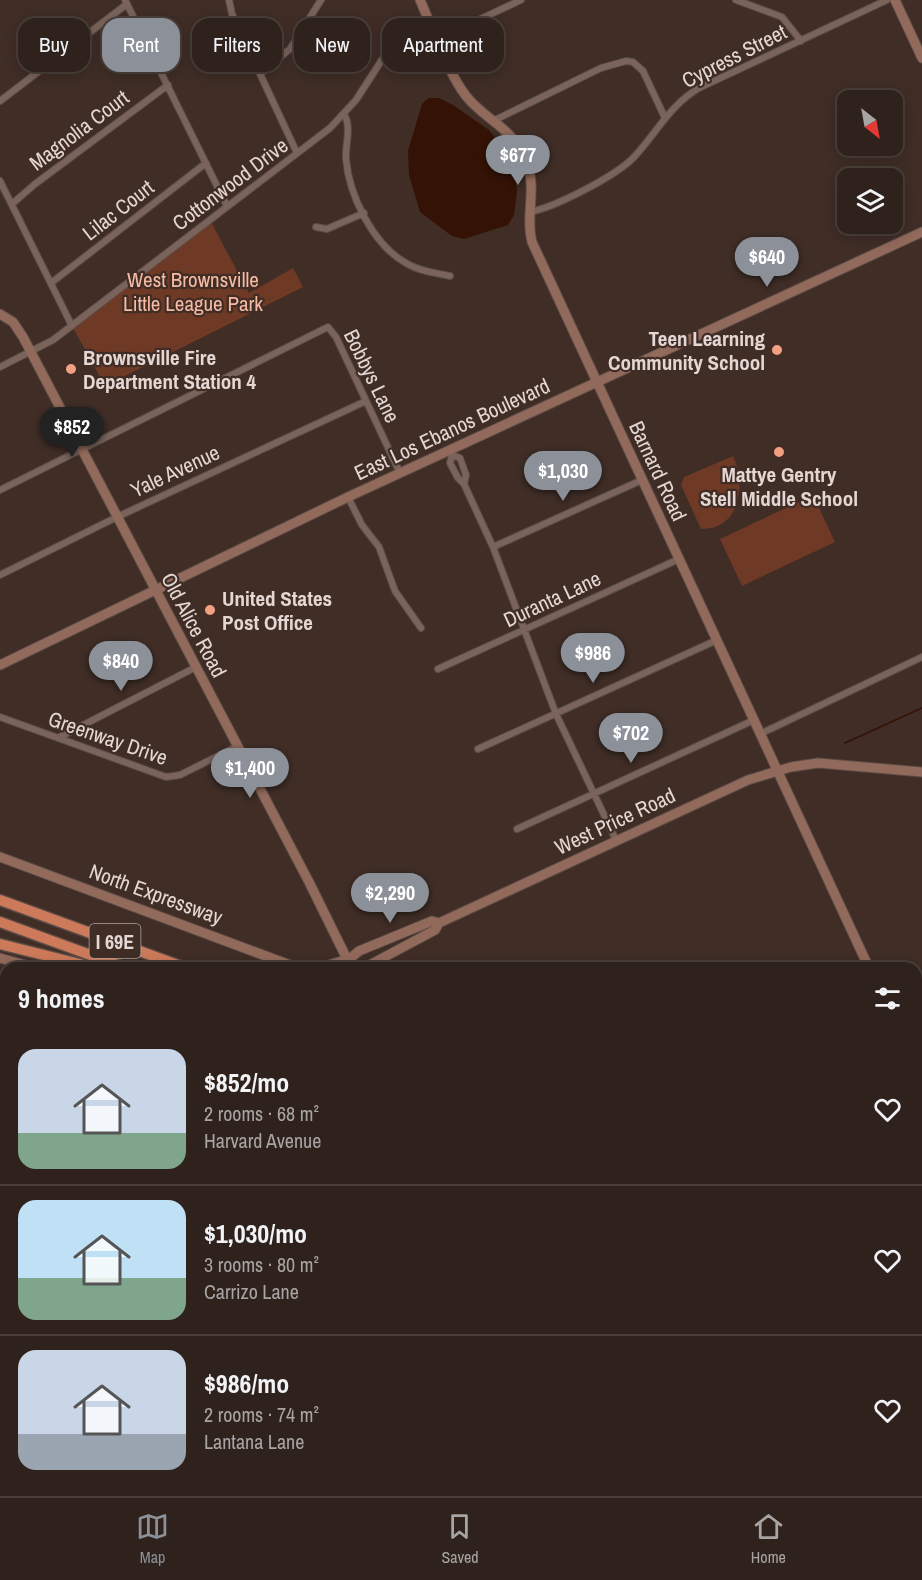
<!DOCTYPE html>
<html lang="en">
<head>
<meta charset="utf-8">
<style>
  :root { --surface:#2f221c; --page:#3b2f29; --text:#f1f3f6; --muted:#a7a4a3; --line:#4a3f3b; --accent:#8c9099 }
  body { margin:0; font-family:"Archivo Narrow",sans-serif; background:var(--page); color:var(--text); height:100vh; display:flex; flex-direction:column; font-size:22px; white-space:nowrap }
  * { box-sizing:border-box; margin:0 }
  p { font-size:20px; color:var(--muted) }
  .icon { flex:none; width:33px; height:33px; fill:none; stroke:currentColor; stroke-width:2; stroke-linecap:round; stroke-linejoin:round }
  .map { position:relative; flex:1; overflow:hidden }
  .details { position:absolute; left:0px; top:962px; width:922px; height:536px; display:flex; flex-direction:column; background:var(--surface); border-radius:18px 18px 0 0; box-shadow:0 3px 15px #0003,0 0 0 2px var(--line) }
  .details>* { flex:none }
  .hud { position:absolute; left:18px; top:18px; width:600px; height:54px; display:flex; gap:12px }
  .needle { width:39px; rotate:149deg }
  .buttons { position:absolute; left:837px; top:90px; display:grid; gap:12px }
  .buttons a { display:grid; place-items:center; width:66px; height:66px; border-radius:12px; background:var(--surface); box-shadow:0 3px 15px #0003,0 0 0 2px var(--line); font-size:30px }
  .price { position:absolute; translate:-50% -51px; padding:0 14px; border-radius:21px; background:var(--accent); color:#fff; font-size:20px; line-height:39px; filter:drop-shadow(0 2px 3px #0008) }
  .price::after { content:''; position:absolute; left:50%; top:36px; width:18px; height:14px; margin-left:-9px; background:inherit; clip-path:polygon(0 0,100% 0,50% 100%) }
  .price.selected { background:#222; color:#fff }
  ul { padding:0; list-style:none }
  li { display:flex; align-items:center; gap:18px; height:150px; padding:0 18px }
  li+li { border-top:2px solid var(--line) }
  li span { display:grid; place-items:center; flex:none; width:168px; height:120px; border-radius:18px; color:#555 }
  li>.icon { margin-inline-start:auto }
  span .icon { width:72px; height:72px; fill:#fffc; stroke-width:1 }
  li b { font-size:26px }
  h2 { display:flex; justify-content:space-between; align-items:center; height:72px; padding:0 18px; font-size:26px }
  .chip { padding:0 21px; border-radius:18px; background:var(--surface); box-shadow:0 3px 15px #0003,0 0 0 2px var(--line); font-size:21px; line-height:54px }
  .chip.selected { background:var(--accent); color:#fff }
  .menu { display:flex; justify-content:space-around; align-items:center; height:84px; border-top:2px solid var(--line); background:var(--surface); font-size:16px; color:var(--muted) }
  .menu a { display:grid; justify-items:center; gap:3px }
  .menu .selected { color:var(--accent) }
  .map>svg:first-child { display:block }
</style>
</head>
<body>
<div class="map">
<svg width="922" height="1496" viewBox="0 0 922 1496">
  <rect width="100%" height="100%" fill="#3f2d26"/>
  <!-- green -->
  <path fill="#6e3925" d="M210,220L249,293L293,268L303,287L105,386L72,326Z
    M733,456C746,483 741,530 701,529L681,485L684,477Z
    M813,495L835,542L742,586L720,539Z"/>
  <!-- water -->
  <path fill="#341205" d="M429,98H439L453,105L489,130L505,151L513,166L517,191L514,215L508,225L464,239L452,236L420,212L409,175L408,151L422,104Z
    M361,1491H421L414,1496H357Z
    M521,1491H581L582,1496H528Z"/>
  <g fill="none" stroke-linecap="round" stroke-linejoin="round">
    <!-- stream -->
    <path stroke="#341205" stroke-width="1.5" d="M845,743L922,708"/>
    <!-- street casing -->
    <g stroke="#5b4b45" stroke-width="8">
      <path id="street" d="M125,0L227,206
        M229,0L232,14L297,153
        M736,0L782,17L801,41
        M438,39L521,0
        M260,74L290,49L321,0
        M0,101L127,4
        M344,114C352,127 345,144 346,159C349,195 373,245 406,263C419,271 435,273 450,276
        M495,120L601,68L626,61L633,62L643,71L665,118
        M0,181L72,326
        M12,204L35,184L168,85
        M529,212C554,208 618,175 635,156C657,132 670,105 699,88L887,0
        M316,227L327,229L364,213
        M51,283L206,163
        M0,367L53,340L330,128L356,100L385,55L401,44L433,29
        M449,450L452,455L450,463L458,478L464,484L493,547L556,714L616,840
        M452,455L460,458L466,475L464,484
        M0,490L328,327L336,337L400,473
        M348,497L362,525L379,547L395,591L421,628
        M493,547L642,480
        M0,575L117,517L366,401
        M438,669L679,559
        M0,717L166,777L180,775L236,747
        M760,734L922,657
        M58,738L196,667
        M478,749L717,640
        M517,829L754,720
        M916,1187L922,1189
        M0,1228L6,1239
        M0,1362L6,1359
        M916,1402L922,1400
        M0,1464L6,1478
        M11,1491L14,1496
        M138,1491L142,1496
        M68,1496L79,1491
        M238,1496L245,1491
        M599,1496L603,1491"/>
    </g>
    <!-- secondary casing -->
    <g stroke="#5b4b45" stroke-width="11">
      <path id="secondary" d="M420,0C433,29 447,71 466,96C488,123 513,126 527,164C537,189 525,216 532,242L869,968
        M895,0L922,58
        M0,314L13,322L23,337L309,882L347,959L349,968
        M0,665L348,497L922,232
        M0,857L298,968
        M0,958L36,968
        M319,968L345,960
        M339,968L359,951L432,921L439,923L748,780L791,767L818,763L922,772
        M364,968L435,930L439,923
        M916,1004L922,1002
        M916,1069L922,1081
        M916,1206L922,1208
        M0,1211L6,1208
        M916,1278L922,1280
        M747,1491L751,1496"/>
    </g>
    <!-- highway casing -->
    <g stroke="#5b4b45" stroke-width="13">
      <path id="highway" d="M0,900L186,968
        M0,922L126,968
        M0,944L96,968
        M916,1232L922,1234
        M916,1251L922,1253"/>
    </g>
    <!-- street -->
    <use href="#street" stroke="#79635b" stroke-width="6"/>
    <!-- secondary -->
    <use href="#secondary" stroke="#926a5b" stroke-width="9"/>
    <!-- highway -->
    <use href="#highway" stroke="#cd7a5a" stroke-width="10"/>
  </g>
  <!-- markers -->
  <g fill="#f2a081" stroke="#3f2d26" stroke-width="2">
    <circle cx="777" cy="350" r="6"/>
    <circle cx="71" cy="369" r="6"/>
    <circle cx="779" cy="452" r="6"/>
    <circle cx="210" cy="610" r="6"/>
  </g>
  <g text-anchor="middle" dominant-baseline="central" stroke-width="4.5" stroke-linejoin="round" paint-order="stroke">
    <!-- shield labels -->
    <rect fill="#3f2d26" stroke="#b2a49f" stroke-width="1.5" x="89.5" y="924" width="51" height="34" rx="4.5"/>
    <g font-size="20" font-weight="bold" fill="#e4d7d3">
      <text x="115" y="941">I 69E</text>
    </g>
    <!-- street labels -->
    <g font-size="21" fill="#e4d7d3" stroke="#3f2d26">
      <text transform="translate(734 56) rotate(-27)">Cypress Street</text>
      <text transform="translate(79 130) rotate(-37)">Magnolia Court</text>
      <text transform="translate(230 184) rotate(-37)">Cottonwood Drive</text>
      <text transform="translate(118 210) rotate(-38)">Lilac Court</text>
      <text transform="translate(372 376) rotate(64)">Bobbys Lane</text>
      <text transform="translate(452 429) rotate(-25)">East Los Ebanos Boulevard</text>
      <text transform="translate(175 471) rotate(-25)">Yale Avenue</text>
      <text transform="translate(658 471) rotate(65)">Barnard Road</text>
      <text transform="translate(552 599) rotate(-25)">Duranta Lane</text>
      <text transform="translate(194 625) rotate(62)">Old Alice Road</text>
      <text transform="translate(108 738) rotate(19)">Greenway Drive</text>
      <text transform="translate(615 821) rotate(-25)">West Price Road</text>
      <text transform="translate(156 894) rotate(20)">North Expressway</text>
    </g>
    <!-- park labels -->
    <g font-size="21" fill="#f7baa3" stroke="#3f2d26">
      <text x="193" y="279">West Brownsville<tspan x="193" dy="24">Little League Park</tspan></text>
    </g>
    <!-- poi labels -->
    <g font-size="21" font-weight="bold" fill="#e4d7d3" stroke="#3f2d26" text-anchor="start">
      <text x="765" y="338" text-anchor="end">Teen Learning<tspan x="765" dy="24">Community School</tspan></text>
      <text x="83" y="357">Brownsville Fire<tspan x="83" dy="24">Department Station 4</tspan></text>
      <text x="779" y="474" text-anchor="middle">Mattye Gentry<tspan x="779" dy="24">Stell Middle School</tspan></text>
      <text x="222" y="598">United States<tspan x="222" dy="24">Post Office</tspan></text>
    </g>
  </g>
</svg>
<div class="buttons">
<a><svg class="needle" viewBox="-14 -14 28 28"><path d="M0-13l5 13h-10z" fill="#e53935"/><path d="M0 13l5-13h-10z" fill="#a7a4a3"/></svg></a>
<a><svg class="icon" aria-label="layers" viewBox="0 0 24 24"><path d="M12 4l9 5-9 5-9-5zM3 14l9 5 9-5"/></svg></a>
</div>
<b class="price" style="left:518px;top:186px">$677</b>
<b class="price" style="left:767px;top:288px">$640</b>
<b class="price selected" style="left:72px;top:458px">$852</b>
<b class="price" style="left:563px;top:502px">$1,030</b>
<b class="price" style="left:593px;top:684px">$986</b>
<b class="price" style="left:121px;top:692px">$840</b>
<b class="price" style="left:631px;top:764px">$702</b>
<b class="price" style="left:250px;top:799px">$1,400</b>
<b class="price" style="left:390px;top:924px">$2,290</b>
<div class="hud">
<a class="chip">Buy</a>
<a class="chip selected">Rent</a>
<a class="chip">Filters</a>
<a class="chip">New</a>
<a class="chip">Apartment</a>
</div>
<section class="details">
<h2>9 homes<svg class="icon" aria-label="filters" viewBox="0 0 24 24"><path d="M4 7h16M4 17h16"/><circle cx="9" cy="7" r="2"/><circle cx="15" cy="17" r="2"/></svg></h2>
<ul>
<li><span style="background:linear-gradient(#c9d6e8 70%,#7fa58c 0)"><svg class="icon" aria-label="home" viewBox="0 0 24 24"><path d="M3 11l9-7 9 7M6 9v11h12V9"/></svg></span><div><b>$852/mo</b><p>2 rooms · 68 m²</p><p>Harvard Avenue</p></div><svg class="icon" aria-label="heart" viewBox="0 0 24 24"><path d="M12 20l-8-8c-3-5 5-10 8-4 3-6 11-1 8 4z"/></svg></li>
<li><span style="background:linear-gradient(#bfe0f5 65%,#7fa58c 0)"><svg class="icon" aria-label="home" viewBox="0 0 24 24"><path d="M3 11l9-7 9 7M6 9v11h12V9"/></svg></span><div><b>$1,030/mo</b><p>3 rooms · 80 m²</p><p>Carrizo Lane</p></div><svg class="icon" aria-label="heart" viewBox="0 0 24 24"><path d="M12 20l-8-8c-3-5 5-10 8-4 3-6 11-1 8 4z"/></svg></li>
<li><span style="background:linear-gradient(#c9d6e8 70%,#9aa5b1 0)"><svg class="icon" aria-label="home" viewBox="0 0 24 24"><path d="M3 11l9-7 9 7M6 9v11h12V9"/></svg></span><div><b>$986/mo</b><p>2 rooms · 74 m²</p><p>Lantana Lane</p></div><svg class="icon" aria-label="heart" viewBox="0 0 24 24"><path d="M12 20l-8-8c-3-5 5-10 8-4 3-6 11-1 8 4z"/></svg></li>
</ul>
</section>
</div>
<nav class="menu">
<a class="selected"><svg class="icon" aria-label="map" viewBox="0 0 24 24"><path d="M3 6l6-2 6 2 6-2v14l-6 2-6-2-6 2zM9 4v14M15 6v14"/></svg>Map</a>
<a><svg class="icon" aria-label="saved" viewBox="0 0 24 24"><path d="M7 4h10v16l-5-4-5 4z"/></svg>Saved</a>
<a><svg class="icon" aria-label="home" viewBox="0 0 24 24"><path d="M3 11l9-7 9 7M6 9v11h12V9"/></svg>Home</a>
</nav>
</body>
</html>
